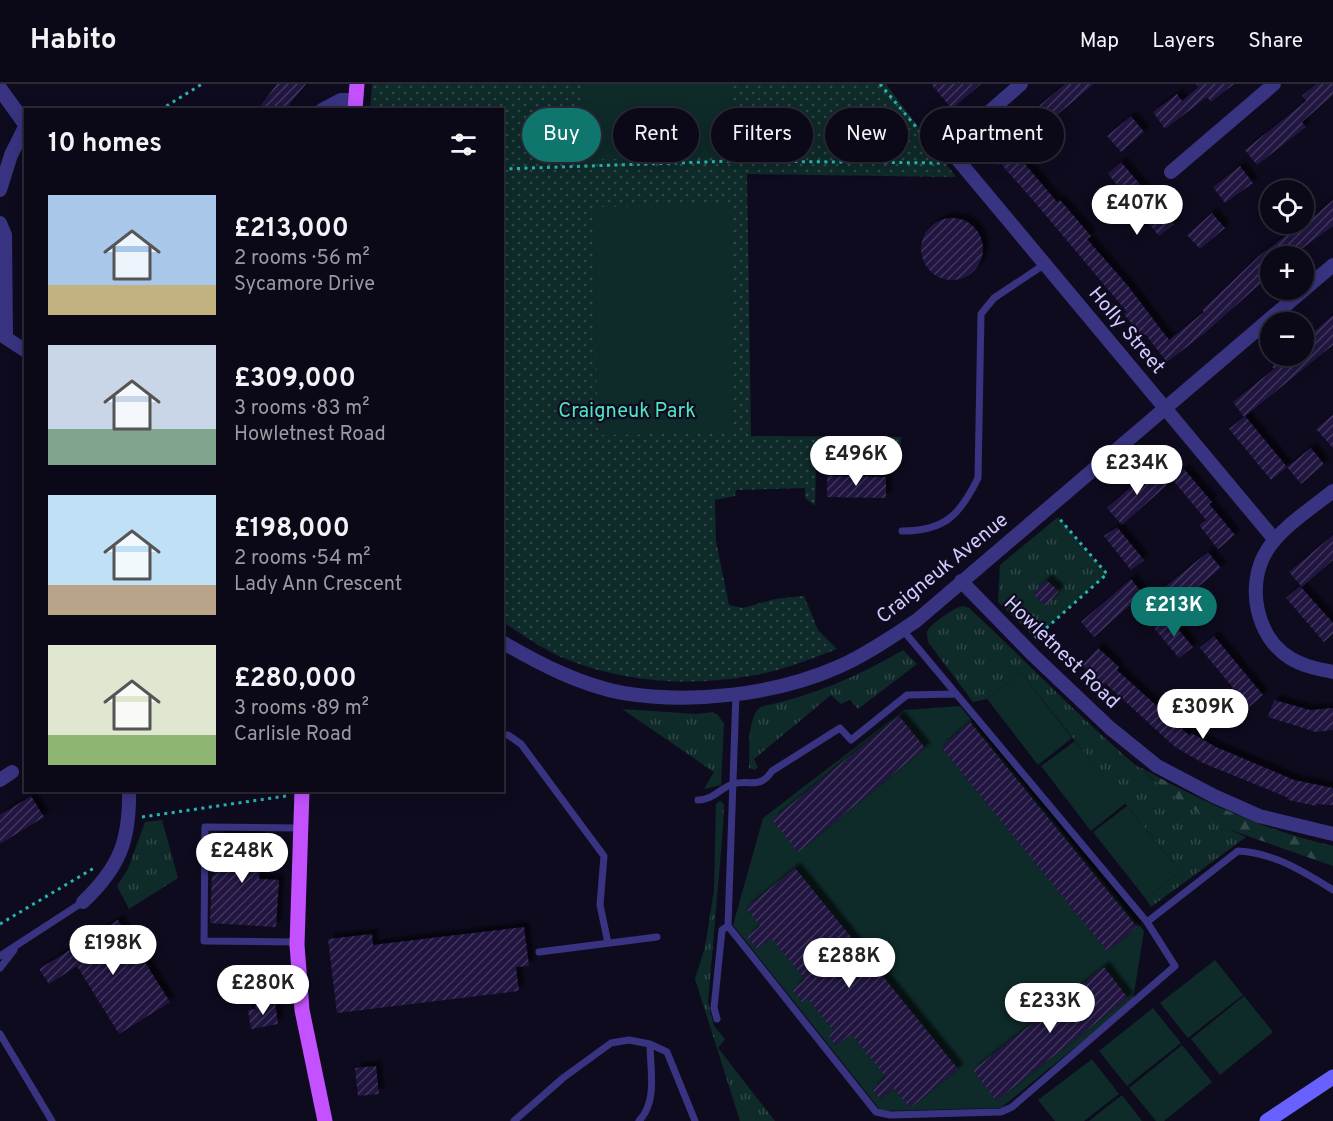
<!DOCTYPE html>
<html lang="en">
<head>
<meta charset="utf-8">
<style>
  :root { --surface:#0b0817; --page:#141120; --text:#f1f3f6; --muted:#9a9aa1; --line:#2b2936; --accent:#0f766e }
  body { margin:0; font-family:Overpass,sans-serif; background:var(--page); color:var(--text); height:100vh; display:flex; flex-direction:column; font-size:22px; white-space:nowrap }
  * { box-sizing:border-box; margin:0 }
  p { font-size:20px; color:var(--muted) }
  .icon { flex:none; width:33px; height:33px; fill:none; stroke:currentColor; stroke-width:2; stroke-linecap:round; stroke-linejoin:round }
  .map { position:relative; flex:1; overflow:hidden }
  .details { position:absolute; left:24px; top:24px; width:480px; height:684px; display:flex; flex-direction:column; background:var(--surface); border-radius:0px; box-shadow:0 3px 15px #0003,0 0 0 2px var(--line) }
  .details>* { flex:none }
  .banner { position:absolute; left:522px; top:24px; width:570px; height:54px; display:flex; gap:12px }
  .fabs { position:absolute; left:1260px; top:96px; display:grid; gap:12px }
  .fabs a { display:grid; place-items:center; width:54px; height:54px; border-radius:50%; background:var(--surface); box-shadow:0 3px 15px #0003,0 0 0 2px var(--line); font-size:30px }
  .price { position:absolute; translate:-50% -51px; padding:0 14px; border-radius:21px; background:#fff; color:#222; font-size:20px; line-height:39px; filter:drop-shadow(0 2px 3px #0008) }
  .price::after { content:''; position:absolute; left:50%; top:36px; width:18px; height:14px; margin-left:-9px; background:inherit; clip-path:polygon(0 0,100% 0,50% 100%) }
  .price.active { background:var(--accent); color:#fff }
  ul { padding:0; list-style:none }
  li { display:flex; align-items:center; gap:18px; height:150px; padding:0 24px }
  li span { display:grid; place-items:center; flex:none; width:168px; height:120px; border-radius:0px; color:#555 }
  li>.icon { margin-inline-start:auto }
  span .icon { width:72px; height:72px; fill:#fffc; stroke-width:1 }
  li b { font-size:26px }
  h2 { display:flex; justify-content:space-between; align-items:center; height:72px; padding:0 24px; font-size:26px }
  .pill { padding:0 21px; border-radius:27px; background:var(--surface); box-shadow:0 3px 15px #0003,0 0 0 2px var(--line); font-size:21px; line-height:54px }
  .pill.active { background:var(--accent); color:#fff }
  header { display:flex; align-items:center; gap:36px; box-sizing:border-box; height:84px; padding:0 30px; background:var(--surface); border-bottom:2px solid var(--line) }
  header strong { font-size:28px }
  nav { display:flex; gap:33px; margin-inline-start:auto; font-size:21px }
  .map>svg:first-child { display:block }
</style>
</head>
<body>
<header>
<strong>Habito</strong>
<nav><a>Map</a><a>Layers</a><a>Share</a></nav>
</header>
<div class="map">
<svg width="1333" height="1037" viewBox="0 0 1333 1037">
  <defs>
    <pattern id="grass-tufts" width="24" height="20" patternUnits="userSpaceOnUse" patternTransform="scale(1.5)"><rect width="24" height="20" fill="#0e2a29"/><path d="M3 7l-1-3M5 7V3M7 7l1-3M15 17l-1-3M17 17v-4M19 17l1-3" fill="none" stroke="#304849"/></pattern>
    <pattern id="forest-firs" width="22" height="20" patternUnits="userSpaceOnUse" patternTransform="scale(1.5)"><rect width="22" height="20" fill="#0e2a29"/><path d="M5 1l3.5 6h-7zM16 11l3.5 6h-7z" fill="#304849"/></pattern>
    <pattern id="park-dots" width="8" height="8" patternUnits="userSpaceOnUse" patternTransform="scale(1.5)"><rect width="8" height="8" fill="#0e2a29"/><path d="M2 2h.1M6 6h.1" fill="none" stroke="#304849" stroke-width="1.8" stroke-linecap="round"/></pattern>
    <pattern id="building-hatch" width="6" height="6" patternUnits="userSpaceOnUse" patternTransform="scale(1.5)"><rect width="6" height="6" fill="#201641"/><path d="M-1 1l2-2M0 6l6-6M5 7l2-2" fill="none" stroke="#3f375e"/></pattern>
    <filter id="shadow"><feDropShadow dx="5.5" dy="-5.5" stdDeviation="1.5" flood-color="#0009"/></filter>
  </defs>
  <rect width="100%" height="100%" fill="#0f0b1f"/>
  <!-- grass -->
  <path fill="url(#grass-tufts)" d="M1058,433L1107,490L1035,554L998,518L1000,481Z
    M963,522L969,524C1022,573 1071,625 1125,672C1162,704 1200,734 1246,753L1151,823L1146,815L1180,788L1021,589L987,615L973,618L928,558C928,555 927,552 927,548C929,540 956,523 963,522Z
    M903,566L917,580L858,625L850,616L841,620L831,611L754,675L758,683L755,686L749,684C750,664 746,638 760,623C812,612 857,593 903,566Z
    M622,625L697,630L713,628L718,631L724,640L721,701L704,705L714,688Z
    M720,717L724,720L723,744L708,918L714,942L725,955L718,964L775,1037H740L695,895L705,863L714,806L716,720Z
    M162,736L178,794L129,825L117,802L128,785L145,738Z"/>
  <!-- forest -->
  <path fill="url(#forest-firs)" d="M1136,681C1199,716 1263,746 1333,762V782L1219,742L1176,714Z"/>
  <!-- park -->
  <path fill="url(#park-dots)" d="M372,0H886L956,93L747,90L751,352L901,353L900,382L816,381L815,422L805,414V404L736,406L735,412L715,416L716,457L729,521L743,524L775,515L804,512L818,546L837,565C809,576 780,587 750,592C688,603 619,598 561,573C541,564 521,550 503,538L502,26H370Z"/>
  <!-- pitch -->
  <path fill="#0e2a29" d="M583,0H730L733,70L587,76Z
    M730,121L734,349L598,351L593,123Z
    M1021,589L1072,654L1038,681L987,615Z
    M960,622L1144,847L1133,916L1001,1024L881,1027L733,841L763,734L904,626Z
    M1075,657L1126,719L1091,747L1041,682Z
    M1127,722L1180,788L1146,815L1093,748Z
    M1215,876L1243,911L1188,954L1160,919Z
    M1244,912L1273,948L1220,991L1191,955Z
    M1153,924L1181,959L1127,1002L1099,967Z
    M1182,961L1212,998L1164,1037H1156L1129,1004Z
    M1092,975L1119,1010L1084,1037H1055L1038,1016Z
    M1122,1011L1142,1037H1089Z"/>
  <!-- building -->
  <path fill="url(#building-hatch)" filter="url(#shadow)" d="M277,0H306L285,26H257Z
    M931,0H981L952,25Z
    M1065,0H1094L1014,67L1057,118L1060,116L1091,152L1087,155L1128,202L1169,256L1204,228L1202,226L1259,172L1289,149L1291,152L1333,116V142L1292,172H1270V191L1205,249L1167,278L1145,250L1142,253L1124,230L1127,228L1032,115L1000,79L998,81L986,67Z
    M1196,0H1234L1211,18L1207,13L1165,45L1153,28L1177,10L1182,17L1198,3Z
    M1316,0H1333V11L1302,38L1306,43L1257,81L1245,66L1306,17L1302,12Z
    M1131,32L1144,48L1121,68L1107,52Z
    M1121,78L1174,140L1159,152L1108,90Z
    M1240,82L1253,99L1225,119L1213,103Z
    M1212,129L1225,144L1200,165L1187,151Z
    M921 165a31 31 0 1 1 62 0a31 31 0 1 1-62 0Z
    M1333,231V261L1244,333L1233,318L1274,285L1272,283L1286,272H1304V256Z
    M1333,330V364L1316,345Z
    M1245,332L1287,383L1271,396L1229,345Z
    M1311,364L1324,380L1301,400L1287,383Z
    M1152,384L1167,401L1122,441L1107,424Z
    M1184,385L1212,418L1209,420L1235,451L1218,465L1199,441L1206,436L1172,395Z
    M827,392L886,393V414L827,413Z
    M1117,443L1144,476L1131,486L1104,452Z
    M1333,451V476L1302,503L1289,488Z
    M1208,468L1221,484L1168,527L1155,511Z
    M1131,495L1143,510L1094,553L1081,538Z
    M1046,496L1059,507L1046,522L1033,510Z
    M1300,502L1333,539V550L1324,558L1286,514Z
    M1168,533L1193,563L1179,574L1154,544Z
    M1214,552L1263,611L1249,623L1200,564Z
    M1098,564L1119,583L1117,586L1190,652L1191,649L1216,663L1294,696L1333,704V721L1316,720V722L1288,716L1289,714L1203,679L1175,663L1105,599L1103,601L1082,581Z
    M1274,616L1310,626L1333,624V646L1316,648L1268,633Z
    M899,632L925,664L798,768L772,736Z
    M970,638L1137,843L1107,867L941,663Z
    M31,712L44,733L0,760V731Z
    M217,749L262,752L259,795L279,796L276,843L210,839L212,791L214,792Z
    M795,784L958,985L910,1024L894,1004L880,1015L872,1005L886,993L851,950L836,962L828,951L834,947L807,914L802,918L792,906L805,895L771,854L757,865L747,853L760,842L746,824Z
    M118,836L170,918L119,950L77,882L49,900L39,885Z
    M524,843L529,882L516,883L519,907L337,929L328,855L372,850L373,861Z
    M1104,883L1128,914L996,1017L973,986Z
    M275,918L278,940L251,945L248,926L256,925L255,921Z
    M376,982L379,1010L358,1012L355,984Z"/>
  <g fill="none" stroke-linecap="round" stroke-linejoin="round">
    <!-- path -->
    <path stroke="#27b5b1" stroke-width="3" stroke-dasharray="3 4.5" stroke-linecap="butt" d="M880,0L933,63
      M160,26L202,0
      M502,85L733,77L942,79
      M1035,554L1107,490L1058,433
      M142,733L286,712
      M0,840L94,784"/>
    <!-- service -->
    <path stroke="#393481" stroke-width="7" d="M902,447C945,447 960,431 978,394L981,230L994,214L1045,180
      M736,610L728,842L876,1028L890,1031L1001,1028L1012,1023L1175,882L1147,838L902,545
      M502,651H508L521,660L604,772L600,821L608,859
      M698,716C713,716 720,704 733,700C749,695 760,706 772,687L840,644L851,656L907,611L956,610
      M1147,838L1238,767C1274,769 1303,787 1333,806
      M296,858L204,857L205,743L300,744
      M539,868L657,853
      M0,872L83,818
      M0,884L14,866
      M717,935L714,924L722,846L728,842
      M0,950L52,1037
      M514,1037L563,994L611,959L629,956L650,960
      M639,1037C658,1017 650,985 650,960L667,968L695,1037"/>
    <!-- minor -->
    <path stroke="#393481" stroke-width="14" d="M1021,0L948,64L1275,456
      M322,26L341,16H356
      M1171,88L1274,0
      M0,106L11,71L26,41
      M0,139L5,151L6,254L26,267
      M1333,407C1312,424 1279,445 1266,468C1246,502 1256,553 1290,574C1303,582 1318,585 1333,588
      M961,497L1033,571L1110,644L1157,682L1214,712L1259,732L1333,750
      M502,558C540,580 580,601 623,609C691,620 775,611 838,583C866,571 891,553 916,537L1333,181
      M0,696L12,688
      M83,818C120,783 130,756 129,706"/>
    <!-- tertiary -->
    <path stroke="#393481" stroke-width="15" d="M0,5L26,41"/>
    <!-- secondary -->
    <path stroke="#6961ff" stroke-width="15" d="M1267,1037L1333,993"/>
    <!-- primary -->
    <path stroke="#c351ff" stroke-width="15" d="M355,26L357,0
      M302,706L297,861L302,926L325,1037"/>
  </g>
  <g text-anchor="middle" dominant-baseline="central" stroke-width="4.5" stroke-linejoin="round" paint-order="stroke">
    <!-- street labels -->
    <g font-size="20" fill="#d1caff" stroke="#0f0b1f">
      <text transform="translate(1126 247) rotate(50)">Holly Street</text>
      <text transform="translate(943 485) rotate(-39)">Craigneuk Avenue</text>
      <text transform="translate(1061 569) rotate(44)">Howletnest Road</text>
    </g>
    <!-- park labels -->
    <g font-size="20" fill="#50e4c3" stroke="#0f0b1f">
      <text x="627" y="328">Craigneuk Park</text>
    </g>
  </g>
</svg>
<div class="fabs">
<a><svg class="icon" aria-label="locate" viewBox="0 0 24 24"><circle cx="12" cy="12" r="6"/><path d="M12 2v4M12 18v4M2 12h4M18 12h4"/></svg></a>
<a>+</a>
<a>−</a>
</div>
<b class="price" style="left:1137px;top:152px">£407K</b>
<b class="price" style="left:856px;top:403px">£496K</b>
<b class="price" style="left:1137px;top:412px">£234K</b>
<b class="price active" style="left:1174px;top:554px">£213K</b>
<b class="price" style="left:1203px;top:656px">£309K</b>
<b class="price" style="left:242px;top:800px">£248K</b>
<b class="price" style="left:113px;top:892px">£198K</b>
<b class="price" style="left:849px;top:905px">£288K</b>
<b class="price" style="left:263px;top:932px">£280K</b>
<b class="price" style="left:1050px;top:950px">£233K</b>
<div class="banner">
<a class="pill active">Buy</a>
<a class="pill">Rent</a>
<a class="pill">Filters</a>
<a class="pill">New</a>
<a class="pill">Apartment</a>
</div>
<section class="details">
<h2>10 homes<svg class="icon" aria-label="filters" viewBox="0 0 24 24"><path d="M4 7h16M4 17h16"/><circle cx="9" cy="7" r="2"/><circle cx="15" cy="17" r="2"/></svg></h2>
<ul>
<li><span style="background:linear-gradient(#a9c7e8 75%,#c2b280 0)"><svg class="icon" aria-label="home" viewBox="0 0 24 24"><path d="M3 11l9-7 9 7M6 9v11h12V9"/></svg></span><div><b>£213,000</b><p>2 rooms · 56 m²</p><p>Sycamore Drive</p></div></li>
<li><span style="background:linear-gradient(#c9d6e8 70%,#7fa58c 0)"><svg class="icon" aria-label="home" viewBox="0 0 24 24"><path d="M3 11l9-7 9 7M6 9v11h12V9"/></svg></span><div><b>£309,000</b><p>3 rooms · 83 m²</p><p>Howletnest Road</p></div></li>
<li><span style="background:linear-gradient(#bfe0f5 75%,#b9a48a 0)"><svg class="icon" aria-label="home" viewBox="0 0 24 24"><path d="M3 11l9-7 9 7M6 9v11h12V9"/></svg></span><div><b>£198,000</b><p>2 rooms · 54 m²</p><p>Lady Ann Crescent</p></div></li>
<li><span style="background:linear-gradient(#dfe7d0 75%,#8fb573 0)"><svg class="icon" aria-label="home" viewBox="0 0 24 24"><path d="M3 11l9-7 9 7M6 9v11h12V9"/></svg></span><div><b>£280,000</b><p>3 rooms · 89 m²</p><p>Carlisle Road</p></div></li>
</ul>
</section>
</div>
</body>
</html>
